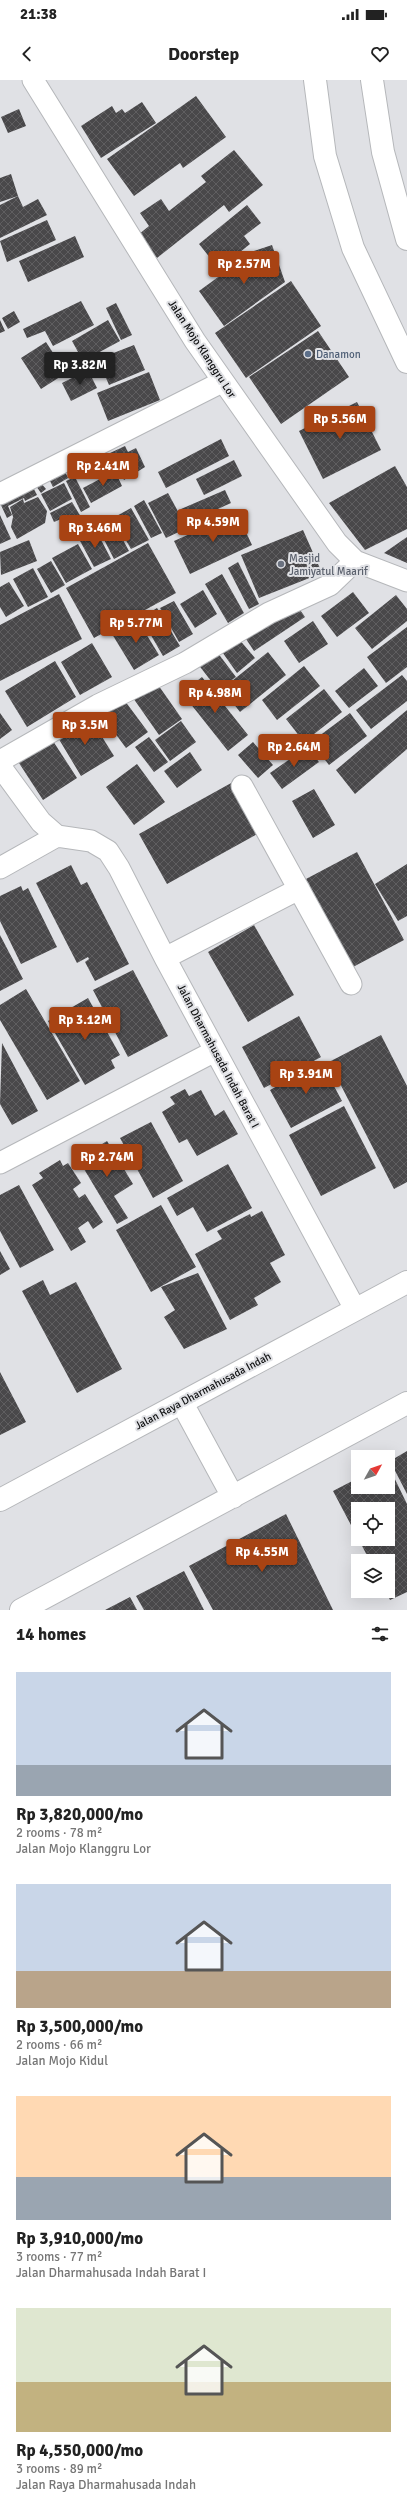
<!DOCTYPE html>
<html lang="en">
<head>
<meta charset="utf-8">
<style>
  :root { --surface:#fff; --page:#f2f2f2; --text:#222; --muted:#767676; --accent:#a84313 }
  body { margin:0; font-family:Signika,sans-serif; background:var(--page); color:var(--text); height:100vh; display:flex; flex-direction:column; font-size:15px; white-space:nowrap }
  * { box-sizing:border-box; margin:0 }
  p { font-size:13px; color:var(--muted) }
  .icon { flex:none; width:22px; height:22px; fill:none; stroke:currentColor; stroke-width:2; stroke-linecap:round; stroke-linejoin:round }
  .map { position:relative; height:1530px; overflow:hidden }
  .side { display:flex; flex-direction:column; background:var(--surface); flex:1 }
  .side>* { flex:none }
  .needle { width:26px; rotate:50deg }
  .tools { position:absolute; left:351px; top:1370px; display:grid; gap:8px }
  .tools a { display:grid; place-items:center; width:44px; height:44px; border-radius:0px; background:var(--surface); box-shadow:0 4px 16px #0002; font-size:20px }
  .price { position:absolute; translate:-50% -34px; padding:0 9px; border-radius:4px; background:var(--accent); color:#fff; font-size:13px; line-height:26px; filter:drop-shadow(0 1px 2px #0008) }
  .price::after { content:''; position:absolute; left:50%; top:24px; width:12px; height:9px; margin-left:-6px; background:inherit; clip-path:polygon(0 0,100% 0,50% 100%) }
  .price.on { background:#222; color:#fff }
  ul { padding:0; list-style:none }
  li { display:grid; align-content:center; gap:8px; height:212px; padding:0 16px }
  li span { display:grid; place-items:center; height:124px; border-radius:0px; color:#555 }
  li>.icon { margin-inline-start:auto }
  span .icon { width:72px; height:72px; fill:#fffc; stroke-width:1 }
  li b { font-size:17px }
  h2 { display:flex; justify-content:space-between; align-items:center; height:48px; padding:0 16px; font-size:17px }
  .status { display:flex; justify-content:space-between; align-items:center; height:28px; padding:0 20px; background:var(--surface); direction:ltr }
  .status svg { height:11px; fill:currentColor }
  header { display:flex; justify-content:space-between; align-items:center; height:52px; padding:0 16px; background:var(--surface); font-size:18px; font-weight:800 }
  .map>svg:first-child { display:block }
</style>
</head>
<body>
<div class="status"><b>21:38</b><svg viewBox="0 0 49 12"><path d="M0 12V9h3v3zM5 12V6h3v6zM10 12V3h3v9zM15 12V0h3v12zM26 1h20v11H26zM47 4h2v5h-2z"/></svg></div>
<header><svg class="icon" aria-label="back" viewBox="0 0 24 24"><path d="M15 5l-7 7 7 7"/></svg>Doorstep<svg class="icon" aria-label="heart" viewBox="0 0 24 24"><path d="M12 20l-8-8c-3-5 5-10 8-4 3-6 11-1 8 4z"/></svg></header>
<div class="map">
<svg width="407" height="1530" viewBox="0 0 407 1530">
  <defs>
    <pattern id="building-cross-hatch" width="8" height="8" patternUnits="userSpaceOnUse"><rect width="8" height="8" fill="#49484a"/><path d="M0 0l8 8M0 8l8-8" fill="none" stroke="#5f5e60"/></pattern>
  </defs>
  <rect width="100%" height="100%" fill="#e0e1e5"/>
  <!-- building -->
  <path fill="url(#building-cross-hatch)" fill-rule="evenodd" d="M196,16L226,57L183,88L180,83L134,116L107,79Z
    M142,22L156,43L101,78L81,46L112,26L116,33L122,29L125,33Z
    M19,29L26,46L8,53L1,37Z
    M234,70L263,105L229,132L224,125L157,178L138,155L149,146L140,133L161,119L169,131L206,102L201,96Z
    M11,94L18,116L0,122V98Z
    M18,116L23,127L38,119L47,135L0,158V125Z
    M247,125L261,143L244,156L250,164L219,189L199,164Z
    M47,140L56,160L7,182L0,161Z
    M75,156L84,177L28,202L19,181Z
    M272,165L285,202L224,246L199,211L254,171Z
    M291,201L321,246L246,298L215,253Z
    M81,221L94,245L53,266L45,251L27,258L23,249Z
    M116,223L132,255L121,260L106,228Z
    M14,231L20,242L8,249L2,238Z
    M0,240L5,251L0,253Z
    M108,240L120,261L83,281L72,261Z
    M318,251L349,297L281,344L249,297Z
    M46,262L66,293L41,309L21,278Z
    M134,265L145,290L109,305L98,279Z
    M88,290L97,308L71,321L62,303Z
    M149,292L160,320L108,341L97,313Z
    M357,322L381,370L323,399L299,351Z
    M221,359L229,376L166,408L158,392Z
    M125,366L128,372L136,368L145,387L124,400L110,373Z
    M234,380L242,396L204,415L196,399Z
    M395,386L407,407V449L365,470L329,423Z
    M63,387L68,398L53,407L47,395Z
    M115,391L122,406L91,423L83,408Z
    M75,397L90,427L81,432L66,401Z
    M40,402L46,409L41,413L36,406Z
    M64,403L72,419L50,431L41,414Z
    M33,407L37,415L25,421L24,418L8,426L12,435L7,438L0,423Z
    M225,410L231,423L187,443L181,429Z
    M168,413L187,448L166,458L148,423Z
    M38,417L47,431L45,443L17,459L11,447L13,437L14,440L10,427L23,419L24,423Z
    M144,420L162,453L151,458L134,426Z
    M72,422L84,442L71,452L66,437L54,442L50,433Z
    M131,428L149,460L131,469L113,438Z
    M237,433L252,465L190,494L174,461Z
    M0,435L11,459L0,464Z
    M112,440L129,471L114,479L98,448Z
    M96,450L111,479L94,487L79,459Z
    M303,450L322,493L259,518L241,475Z
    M407,457V483L384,473Z
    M29,460L37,481L1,495L0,472Z
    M148,463L176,513L94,558L66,508Z
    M78,464L92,489L66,503L52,478Z
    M51,481L65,505L51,513L37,489Z
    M238,482L259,524L249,529L228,488Z
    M33,488L48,517L28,527L13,499Z
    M222,494L244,533L228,543L205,504Z
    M9,502L24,526L6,537L0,527V507Z
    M203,510L217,534L195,548L180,524Z
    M353,512L369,533L337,557L321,536Z
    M59,514L82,559L0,601V545Z
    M396,515L407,529V541L372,569L355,548Z
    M174,521L193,554L179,562L160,528Z
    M298,527L305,537L254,571L246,559Z
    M157,528L180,566L163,576L141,538Z
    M137,539L159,575L134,590L112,554Z
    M313,541L328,564L299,583L284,561Z
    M407,547V587L386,603L367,577Z
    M238,558L255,578L237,593L220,569Z
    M92,563L112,597L80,615L61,582Z
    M214,568L236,597L218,610L194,579Z
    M268,572L286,595L240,632L222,609Z
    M55,581L76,617L27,647L5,611Z
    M304,586L320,606L277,640L262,620Z
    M364,588L378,606L349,628L335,611Z
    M402,595L407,601V621L371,649L356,630Z
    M202,597L248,655L228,671L182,613Z
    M154,599L182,639L159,655L131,615Z
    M324,609L342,632L304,662L286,639Z
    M122,617L148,652L126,668L100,633Z
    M407,630V669L355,714L336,690Z
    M0,633L12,650L0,659Z
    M350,633L367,656L329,685L311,662Z
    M89,636L114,676L81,696L57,656Z
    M181,641L196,662L170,681L155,660Z
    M149,657L168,682L154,692L135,667Z
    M53,661L77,698L43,720L19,683Z
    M253,662L273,685L258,698L238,675Z
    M307,667L319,682L282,709L270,693Z
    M190,672L202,690L177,708L164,691Z
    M137,684L165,722L134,745L106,707Z
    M233,702L261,752L167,804L139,754Z
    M314,709L335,745L313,758L292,721Z
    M357,772L404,860L353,887L306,799Z
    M407,784V836L398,841L375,804Z
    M71,785L81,805L87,802L129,884L95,901L85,882L89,879L88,877L77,883L36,803Z
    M21,806L23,811L28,808L57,867L21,884L0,841V816Z
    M254,845L294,915L248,942L208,872Z
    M0,855L23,899L0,911Z
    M133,890L168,956L128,977L93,910Z
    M26,909L80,1001L47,1020L0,940V925Z
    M88,918L120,975L111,980L115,988L85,1005L48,941Z
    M299,936L321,977L264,1008L242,967Z
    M381,955L407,1006V1102L394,1109L329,982Z
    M2,963L38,1031L12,1045L0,1024Z
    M321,982L342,1021L291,1048L270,1010Z
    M185,1009L189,1016L201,1010L215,1036L224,1030L238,1054L197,1076L187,1059L179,1063L162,1032L175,1024L170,1017Z
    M344,1026L376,1088L321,1116L289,1055Z
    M151,1042L183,1101L153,1118L120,1058Z
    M107,1061L133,1104L114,1116L128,1138L117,1144L78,1079Z
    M60,1080L63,1086L68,1083L81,1103L73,1109L79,1118L85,1114L103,1142L93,1149L88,1141L78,1148L86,1162L71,1171L32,1105L43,1098L39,1093Z
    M228,1084L252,1128L207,1152L193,1127L177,1136L167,1118Z
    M19,1105L54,1170L20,1188L0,1151V1115Z
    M161,1125L196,1187L151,1212L116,1150Z
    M262,1131L285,1175L270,1183L281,1202L254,1218L258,1225L230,1240L195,1174L222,1159L217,1151L250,1134L251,1137Z
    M0,1171L10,1189L0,1195Z
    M198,1193L227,1249L184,1269L164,1237L175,1230L161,1207Z
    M43,1200L50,1215L76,1202L122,1289L77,1313L22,1211Z
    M0,1292L26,1342L0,1355Z
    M407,1371V1414L390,1381Z
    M388,1385L407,1424V1512L390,1520L386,1511H388V1481H370L333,1411L358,1398V1407H388ZM358,1429H388V1459H358Z
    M286,1434L333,1530H213L189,1486Z
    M184,1491L204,1530H144L136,1516Z
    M130,1517L137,1530H105Z"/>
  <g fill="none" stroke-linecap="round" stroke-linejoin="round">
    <!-- minor casing -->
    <g stroke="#b5b7ba" stroke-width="23">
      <path id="minor" d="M33,0L195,261L337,463L355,481L407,501
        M0,414L222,302
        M0,681L98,625L185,583L269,533L330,505L355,481
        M0,686L41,742L57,756L91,761L108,771L119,788L165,878L355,1229
        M242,706L351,904
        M0,788L57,756
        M165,878L299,809
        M0,1083L215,971"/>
    </g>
    <!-- primary casing -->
    <g stroke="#b5b7ba" stroke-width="24">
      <path id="primary" d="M315,0L325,76L353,168L407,282
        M372,0L383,72L407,159
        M182,1323L233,1417
        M0,1420L407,1202
        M21,1530L407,1323"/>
    </g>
    <!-- minor -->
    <use href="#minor" stroke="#fff" stroke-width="21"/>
    <!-- primary -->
    <use href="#primary" stroke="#fff" stroke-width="22"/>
  </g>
  <!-- markers -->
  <circle fill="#5c6f8a" stroke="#e0e1e5" stroke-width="1.5" cx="308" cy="274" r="4"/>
  <circle fill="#6b7280" stroke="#e0e1e5" stroke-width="1.5" cx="281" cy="484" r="4"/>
  <g text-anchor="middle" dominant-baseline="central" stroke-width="4" stroke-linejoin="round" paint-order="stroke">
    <!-- street labels -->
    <g font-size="11" fill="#0f1011" stroke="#e0e1e5">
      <text transform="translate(202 269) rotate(57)">Jalan Mojo Klanggru Lor</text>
      <text transform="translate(218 976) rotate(62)">Jalan Dharmahusada Indah Barat I</text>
      <text transform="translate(203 1311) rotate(-28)">Jalan Raya Dharmahusada Indah</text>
    </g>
    <!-- service labels -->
    <g font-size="11" fill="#4e5e75" stroke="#e0e1e5" text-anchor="start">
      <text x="316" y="274">Danamon</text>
    </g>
    <!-- worship labels -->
    <g font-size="11" fill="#5b616d" stroke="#e0e1e5" text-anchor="start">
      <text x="289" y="478">Masjid<tspan x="289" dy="13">Jamiyatul Maarif</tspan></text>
    </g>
  </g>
</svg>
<div class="tools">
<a><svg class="needle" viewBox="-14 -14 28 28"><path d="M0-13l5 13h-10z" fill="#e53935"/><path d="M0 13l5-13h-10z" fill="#767676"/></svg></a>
<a><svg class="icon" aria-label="locate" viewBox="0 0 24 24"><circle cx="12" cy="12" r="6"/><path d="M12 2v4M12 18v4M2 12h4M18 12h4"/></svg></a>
<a><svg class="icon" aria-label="layers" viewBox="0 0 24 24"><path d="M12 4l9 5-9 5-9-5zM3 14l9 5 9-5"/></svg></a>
</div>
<b class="price" style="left:244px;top:205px">Rp 2.57M</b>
<b class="price on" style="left:80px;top:306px">Rp 3.82M</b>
<b class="price" style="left:340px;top:360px">Rp 5.56M</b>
<b class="price" style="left:103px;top:407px">Rp 2.41M</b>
<b class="price" style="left:213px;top:463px">Rp 4.59M</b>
<b class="price" style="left:95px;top:469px">Rp 3.46M</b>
<b class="price" style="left:136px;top:564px">Rp 5.77M</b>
<b class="price" style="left:215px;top:634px">Rp 4.98M</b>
<b class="price" style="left:85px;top:666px">Rp 3.5M</b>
<b class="price" style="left:294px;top:688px">Rp 2.64M</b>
<b class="price" style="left:85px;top:961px">Rp 3.12M</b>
<b class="price" style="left:306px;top:1015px">Rp 3.91M</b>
<b class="price" style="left:107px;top:1098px">Rp 2.74M</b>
<b class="price" style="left:262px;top:1493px">Rp 4.55M</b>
</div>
<section class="side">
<h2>14 homes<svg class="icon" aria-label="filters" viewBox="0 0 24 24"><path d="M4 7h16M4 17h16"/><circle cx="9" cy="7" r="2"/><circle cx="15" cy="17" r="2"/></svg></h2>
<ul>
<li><span style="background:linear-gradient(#c9d6e8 75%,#9aa5b1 0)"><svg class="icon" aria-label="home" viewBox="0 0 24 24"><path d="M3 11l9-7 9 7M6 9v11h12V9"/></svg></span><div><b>Rp 3,820,000/mo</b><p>2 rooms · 78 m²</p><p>Jalan Mojo Klanggru Lor</p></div></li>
<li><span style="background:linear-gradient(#c9d6e8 70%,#b9a48a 0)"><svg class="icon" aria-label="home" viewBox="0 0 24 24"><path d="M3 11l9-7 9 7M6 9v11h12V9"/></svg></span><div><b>Rp 3,500,000/mo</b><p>2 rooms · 66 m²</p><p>Jalan Mojo Kidul</p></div></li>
<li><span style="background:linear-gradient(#ffd9b3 65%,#9aa5b1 0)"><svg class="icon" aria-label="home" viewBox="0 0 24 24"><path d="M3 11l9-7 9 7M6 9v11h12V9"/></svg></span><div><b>Rp 3,910,000/mo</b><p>3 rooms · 77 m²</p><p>Jalan Dharmahusada Indah Barat I</p></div></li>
<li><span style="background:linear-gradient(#dfe7d0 60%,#c2b280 0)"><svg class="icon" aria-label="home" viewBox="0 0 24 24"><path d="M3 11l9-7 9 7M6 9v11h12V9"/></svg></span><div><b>Rp 4,550,000/mo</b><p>3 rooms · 89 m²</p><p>Jalan Raya Dharmahusada Indah</p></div></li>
</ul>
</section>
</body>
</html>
